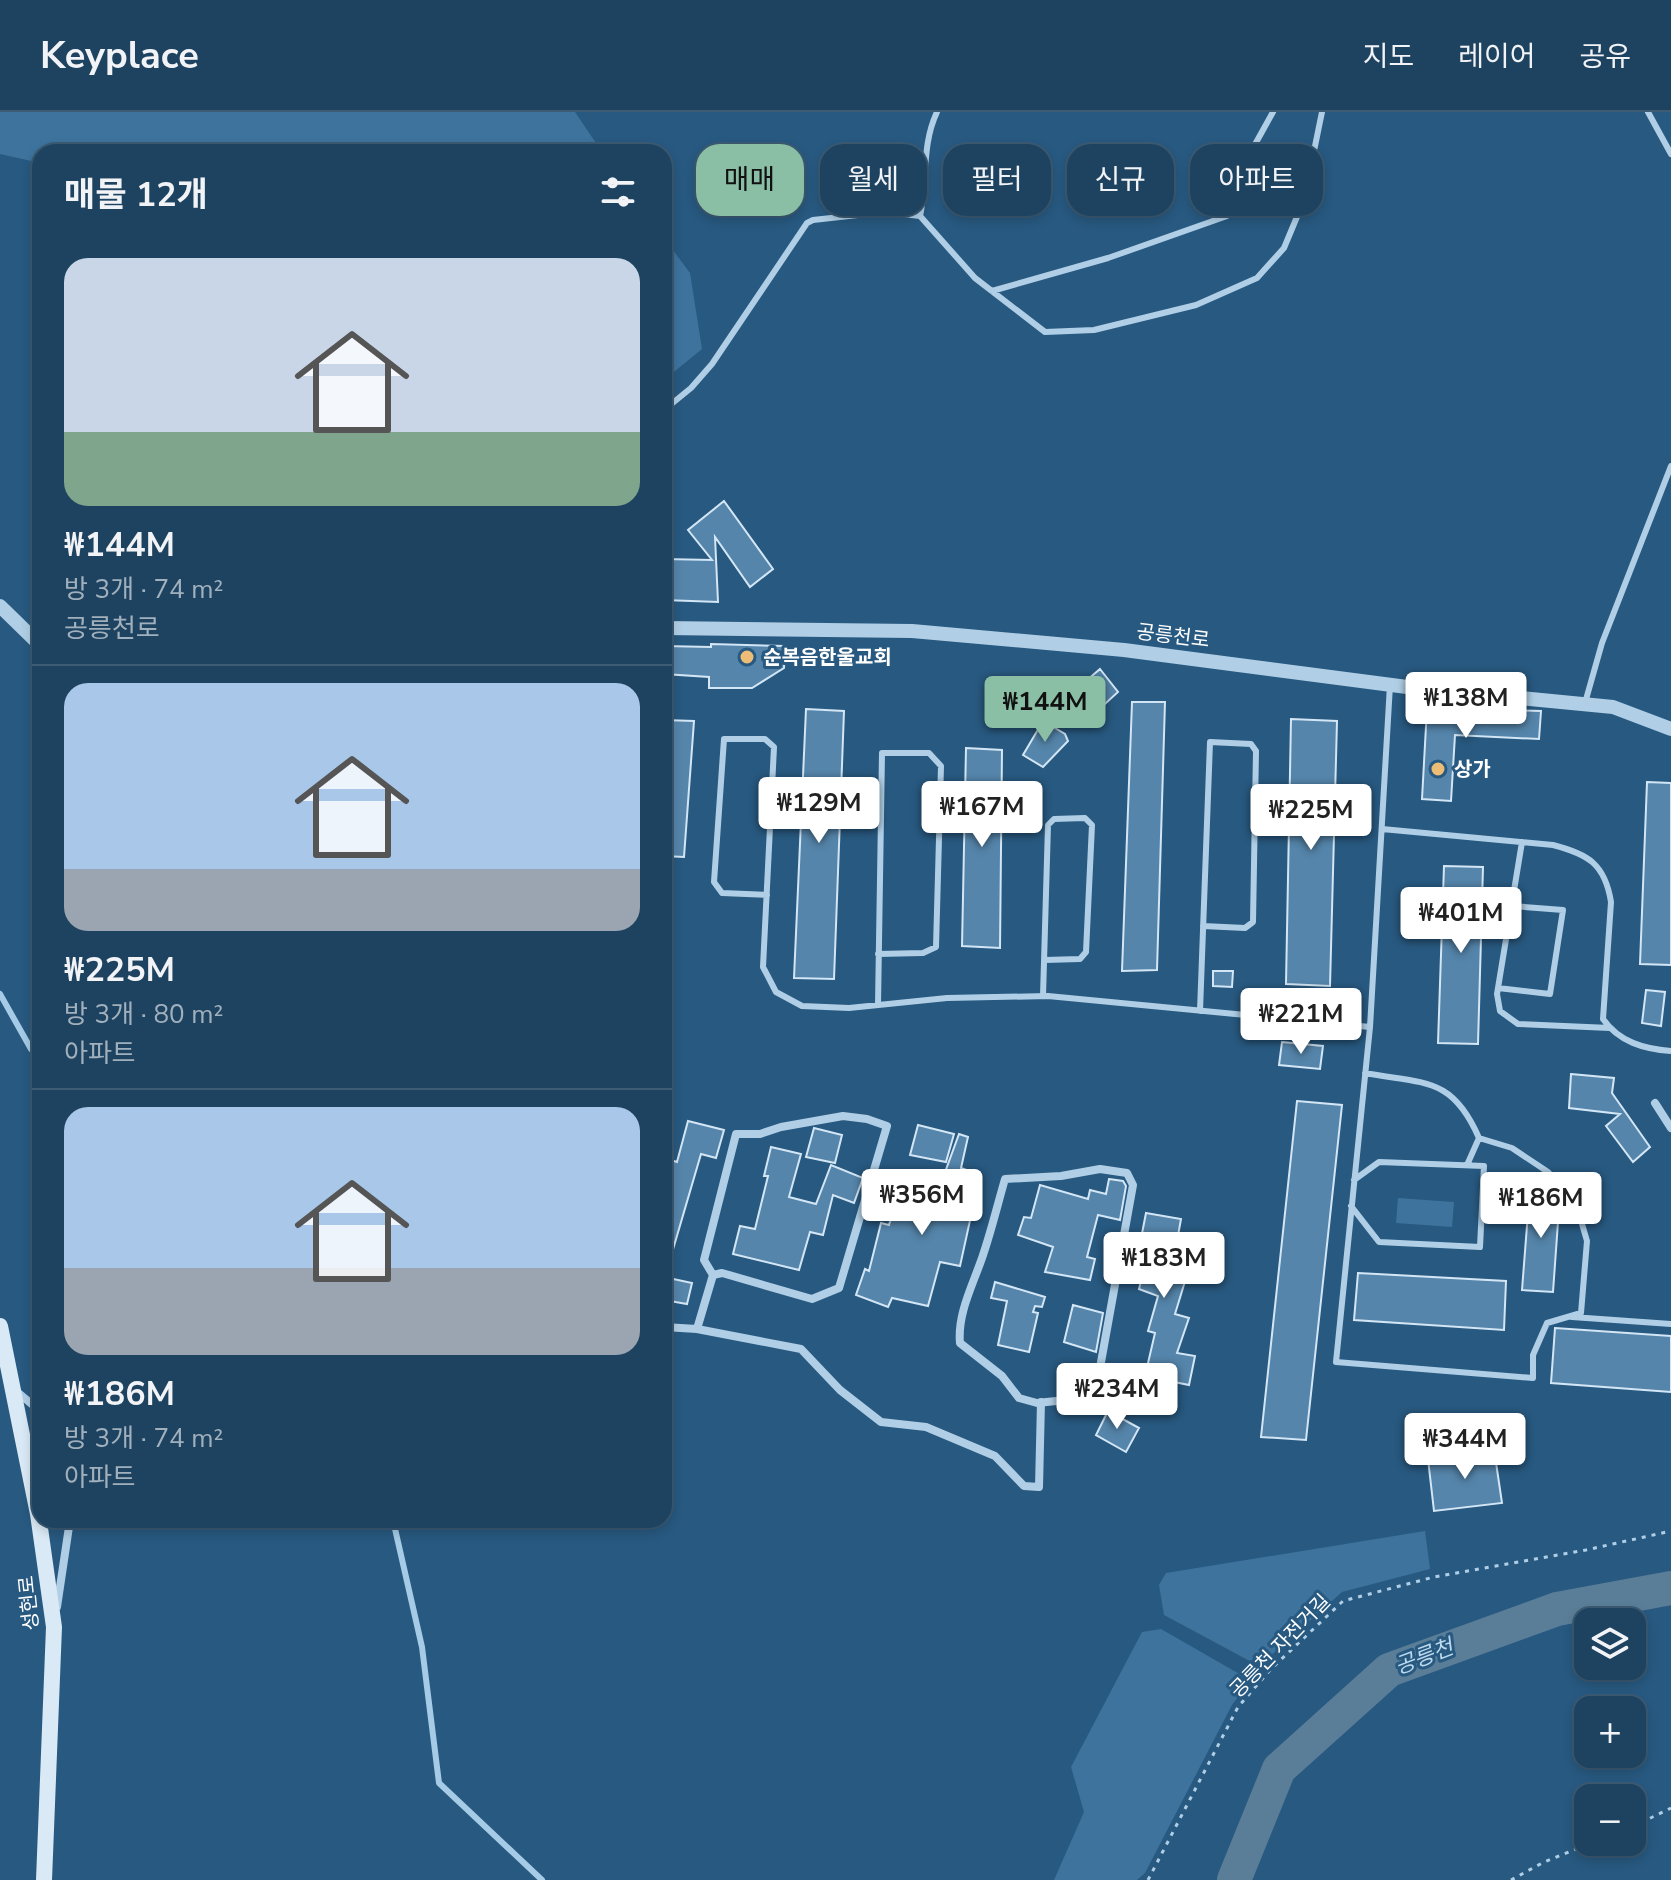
<!DOCTYPE html>
<html lang="ko">
<head>
<meta charset="utf-8">
<style>
  :root { --surface:#1e4360; --page:#2b4e69; --text:#f1f3f6; --muted:#a1b0bd; --line:#3c5c75; --accent:#8abfa5 }
  body { margin:0; font-family:"Nunito Sans","Noto Sans KR",sans-serif; background:var(--page); color:var(--text); height:100vh; display:flex; flex-direction:column; font-size:30px; white-space:nowrap }
  * { box-sizing:border-box; margin:0 }
  p { font-size:26px; color:var(--muted) }
  .icon { flex:none; width:44px; height:44px; fill:none; stroke:currentColor; stroke-width:2; stroke-linecap:round; stroke-linejoin:round }
  .map { position:relative; flex:1; overflow:hidden }
  .drawer { position:absolute; left:32px; top:32px; width:640px; height:1384px; display:flex; flex-direction:column; background:var(--surface); border-radius:24px; box-shadow:0 4px 12px #0003,0 0 0 2px var(--line) }
  .drawer>* { flex:none }
  .guide { position:absolute; left:696px; top:32px; width:760px; height:72px; display:flex; gap:16px }
  .controls { position:absolute; left:1574px; top:1496px; display:grid; gap:16px }
  .controls a { display:grid; place-items:center; width:72px; height:72px; border-radius:16px; background:var(--surface); box-shadow:0 4px 12px #0003,0 0 0 2px var(--line); font-size:40px }
  .price { position:absolute; translate:-50% -68px; padding:0 18px; border-radius:8px; background:#fff; color:#222; font-size:26px; line-height:52px; filter:drop-shadow(0 2px 4px #0008) }
  .price::after { content:''; position:absolute; left:50%; top:48px; width:24px; height:18px; margin-left:-12px; background:inherit; clip-path:polygon(0 0,100% 0,50% 100%) }
  .price.active { background:var(--accent); color:#111 }
  ul { padding:0; list-style:none }
  li { display:grid; align-content:center; gap:16px; height:424px; padding:0 32px }
  li+li { border-top:2px solid var(--line) }
  li span { display:grid; place-items:center; height:248px; border-radius:24px; color:#555 }
  li>.icon { margin-inline-start:auto }
  span .icon { width:144px; height:144px; fill:#fffc; stroke-width:1 }
  li b { font-size:34px }
  h2 { display:flex; justify-content:space-between; align-items:center; height:96px; padding:0 32px; font-size:34px }
  .pill { padding:0 28px; border-radius:24px; background:var(--surface); box-shadow:0 4px 12px #0003,0 0 0 2px var(--line); font-size:28px; line-height:72px }
  .pill.active { background:var(--accent); color:#111 }
  header { display:flex; align-items:center; gap:48px; box-sizing:border-box; height:112px; padding:0 40px; background:var(--surface); border-bottom:2px solid var(--line) }
  header strong { font-size:38px }
  nav { display:flex; gap:44px; margin-inline-start:auto; font-size:28px }
  .map>svg:first-child { display:block }
</style>
</head>
<body>
<header>
<strong>Keyplace</strong>
<nav><a>지도</a><a>레이어</a><a>공유</a></nav>
</header>
<div class="map">
<svg width="1671" height="1768" viewBox="0 0 1671 1768">
  <rect width="100%" height="100%" fill="#285980"/>
  <!-- green -->
  <path fill="#3d739d" d="M0,0H575L602,40H40V51L0,42Z
    M664,126L690,161L702,237L664,268Z
    M1398,1086L1454,1090L1452,1115L1396,1111Z
    M1425,1419L1430,1457L1342,1480L1259,1554L1164,1503L1159,1473L1166,1461Z
    M1161,1517L1243,1564L1246,1574L1232,1593L1145,1761L1137,1768H1054L1084,1700L1071,1655L1142,1520Z"/>
  <g fill="none" stroke-linecap="round" stroke-linejoin="round">
    <!-- stream -->
    <path stroke="#a5cbe6" stroke-width="6" d="M0,882L31,937L40,947
      M393,1408L422,1535L439,1671L542,1768"/>
    <!-- river -->
    <path stroke="#5b7e98" stroke-width="34" d="M1234,1768L1279,1657L1389,1558L1557,1497L1671,1476"/>
  </g>
  <!-- building -->
  <path fill="#5585ab" stroke="#d3e6f5" stroke-width="2" d="M724,389L773,457L750,475L715,425L718,490L664,488V447L712,448L688,418Z
    M711,532L785,534L784,556L752,576H709V565L664,562V534L711,535Z
    M1100,557L1118,580L1082,613L1064,588Z
    M1132,590H1165L1157,858L1122,859Z
    M1427,596L1541,599L1539,627L1455,623L1451,689L1422,687Z
    M806,597L844,599L834,867L794,866Z
    M1291,607L1337,609L1330,874L1286,872Z
    M664,608L694,609L684,745L664,744Z
    M1043,609L1065,622L1068,629L1043,655L1023,643Z
    M966,636L1002,638L1000,836L962,834Z
    M1647,670L1671,671V853L1640,852Z
    M1444,754L1483,755L1478,932L1438,931Z
    M1213,859H1233L1232,875L1213,874Z
    M1646,878L1665,880L1661,914L1642,911Z
    M1282,930L1323,934L1320,957L1279,953Z
    M1571,962L1614,966L1612,981L1650,1035L1633,1050L1606,1014L1620,1002L1569,996Z
    M1297,989L1342,993L1306,1328L1261,1325Z
    M688,1009L724,1018L716,1046L701,1042L669,1151L664,1150V1046L677,1050Z
    M918,1013L954,1022L946,1050L910,1043Z
    M814,1016L842,1023L835,1051L806,1045Z
    M959,1022L968,1025L961,1056L980,1063L960,1154L940,1150L928,1194L892,1186L888,1195L856,1183L865,1157L869,1159L881,1111L889,1113L901,1073L937,1082Z
    M771,1035L801,1042L789,1085L816,1092L831,1053L863,1066L854,1091L833,1083L823,1123L810,1120L799,1158L733,1142L740,1114L755,1117L768,1064H764Z
    M1109,1067L1123,1069L1126,1074L1120,1108L1098,1103L1087,1145L1095,1147L1090,1168L1045,1160L1053,1135L1018,1123L1024,1105L1031,1106L1040,1073L1088,1087L1090,1078L1106,1082Z
    M1530,1075L1556,1077L1560,1082L1553,1180L1522,1178Z
    M1146,1101L1181,1107L1171,1162L1186,1166L1175,1202L1189,1206L1177,1241L1195,1244L1189,1273L1145,1264L1155,1221L1148,1219L1158,1184L1139,1177L1146,1149L1137,1147Z
    M1358,1161L1506,1169L1504,1218L1354,1208Z
    M664,1165L692,1171L687,1192L664,1188Z
    M995,1170L1045,1185L1042,1195L1035,1194L1033,1200L1038,1201L1029,1240L998,1233L1007,1189L991,1186Z
    M1073,1193L1103,1201L1096,1240L1064,1230Z
    M1555,1216L1671,1224V1280L1551,1271Z
    M1108,1299L1139,1316L1126,1340L1096,1323Z
    M1494,1337L1502,1391L1434,1399L1428,1347Z"/>
  <g fill="none" stroke-linecap="round" stroke-linejoin="round">
    <!-- path -->
    <path stroke="#b0cfe6" stroke-width="3" stroke-dasharray="4 6" stroke-linecap="butt" d="M1632,1715L1671,1696
      M1148,1768L1238,1595L1271,1557L1343,1489L1434,1465L1586,1438L1671,1419
      M1511,1768L1544,1750L1594,1730"/>
    <!-- service -->
    <path stroke="#b0cfe6" stroke-width="6" d="M1648,0L1671,42
      M920,104C928,68 921,34 937,0
      M992,179L1108,146L1227,104L1236,89L1235,77L1248,45L1273,0
      M664,298L691,276L712,252L807,111L813,108L885,100L920,104L975,166L1045,220L1094,218L1196,193L1257,166L1284,136L1304,88L1322,0
      M1585,591L1602,531L1671,354
      M1382,717L1553,733C1588,742 1605,752 1611,790L1603,907C1619,930 1644,937 1671,939
      M1522,730L1497,882L1500,899L1518,912L1610,916
      M767,783L722,781L714,770L724,627H765L774,635L763,855L776,880L802,894L849,896L947,886L1048,884L1370,915L1390,573
      M1498,876L1550,882L1563,798L1512,794
      M1043,884L1048,713L1054,707L1085,706L1092,713L1086,840L1080,847L1045,848
      M878,893L882,641H929L941,654L936,835L923,841L878,842
      M1200,899L1210,630L1251,632L1256,639L1253,810L1245,816L1203,814
      M1370,915L1336,1250L1533,1266V1243L1547,1211L1581,1201L1587,1129L1575,1088L1548,1060L1512,1036L1479,1026L1467,1053
      M1365,961C1424,972 1452,964 1479,1026
      M1351,1094L1379,1130L1480,1135L1484,1054L1379,1050L1354,1068
      M1572,1205L1671,1212"/>
    <!-- minor -->
    <path stroke="#b0cfe6" stroke-width="8" d="M1655,991L1671,1016
      M1100,1057L1127,1061L1133,1073L1094,1289L1087,1294L1056,1289L1037,1291L1019,1286L1002,1264L960,1231C957,1200 975,1169 984,1140C992,1116 998,1091 1005,1067L1061,1064Z
      M664,1215L697,1217L713,1163L704,1148L736,1022H760L781,1015L843,1004L867,1007L887,1014L839,1176L812,1187L722,1161L713,1163
      M697,1217L801,1237L840,1278L881,1310L926,1315L995,1344L1024,1374L1039,1375L1041,1290
      M16,1279L40,1299
      M57,1495L70,1408"/>
    <!-- tertiary -->
    <path stroke="#b0cfe6" stroke-width="14" d="M0,494L40,533
      M664,516L912,519L1124,538L1407,575L1613,595L1671,617"/>
    <!-- secondary -->
    <path stroke="#d9e9f5" stroke-width="16" d="M0,1214L38,1402L54,1515L44,1768"/>
  </g>
  <!-- markers -->
  <g fill="#edbd77" stroke="#285980" stroke-width="3">
    <circle cx="747" cy="545" r="8"/>
    <circle cx="1438" cy="657" r="8"/>
  </g>
  <g text-anchor="middle" dominant-baseline="central" stroke-width="6" stroke-linejoin="round" paint-order="stroke">
    <!-- street labels -->
    <g font-size="20" fill="#fff" stroke="#285980">
      <text transform="translate(1173 524) rotate(7)">공릉천로</text>
      <text transform="translate(29 1491) rotate(-96)">성현로</text>
      <text transform="translate(1280 1534) rotate(-46)">공릉천 자전거길</text>
    </g>
    <!-- poi labels -->
    <g font-size="20" font-weight="bold" fill="#fff" stroke="#285980" text-anchor="start">
      <text x="763" y="545">순복음한울교회</text>
      <text x="1454" y="657">상가</text>
    </g>
    <!-- water labels -->
    <g font-size="22" font-style="italic" fill="#bbd8ed" stroke="#285980">
      <text transform="translate(1424 1545) rotate(-21)">공릉천</text>
    </g>
  </g>
</svg>
<div class="controls">
<a><svg class="icon" aria-label="layers" viewBox="0 0 24 24"><path d="M12 4l9 5-9 5-9-5zM3 14l9 5 9-5"/></svg></a>
<a>+</a>
<a>−</a>
</div>
<b class="price" style="left:1466px;top:628px">₩138M</b>
<b class="price active" style="left:1045px;top:632px">₩144M</b>
<b class="price" style="left:819px;top:733px">₩129M</b>
<b class="price" style="left:982px;top:737px">₩167M</b>
<b class="price" style="left:1311px;top:740px">₩225M</b>
<b class="price" style="left:1461px;top:843px">₩401M</b>
<b class="price" style="left:1301px;top:944px">₩221M</b>
<b class="price" style="left:922px;top:1125px">₩356M</b>
<b class="price" style="left:1541px;top:1128px">₩186M</b>
<b class="price" style="left:1164px;top:1188px">₩183M</b>
<b class="price" style="left:1117px;top:1319px">₩234M</b>
<b class="price" style="left:1465px;top:1369px">₩344M</b>
<div class="guide">
<a class="pill active">매매</a>
<a class="pill">월세</a>
<a class="pill">필터</a>
<a class="pill">신규</a>
<a class="pill">아파트</a>
</div>
<section class="drawer">
<h2>매물 12개<svg class="icon" aria-label="filters" viewBox="0 0 24 24"><path d="M4 7h16M4 17h16"/><circle cx="9" cy="7" r="2"/><circle cx="15" cy="17" r="2"/></svg></h2>
<ul>
<li><span style="background:linear-gradient(#c9d6e8 70%,#7fa58c 0)"><svg class="icon" aria-label="home" viewBox="0 0 24 24"><path d="M3 11l9-7 9 7M6 9v11h12V9"/></svg></span><div><b>₩144M</b><p>방 3개 · 74 m²</p><p>공릉천로</p></div></li>
<li><span style="background:linear-gradient(#a9c7e8 75%,#9aa5b1 0)"><svg class="icon" aria-label="home" viewBox="0 0 24 24"><path d="M3 11l9-7 9 7M6 9v11h12V9"/></svg></span><div><b>₩225M</b><p>방 3개 · 80 m²</p><p>아파트</p></div></li>
<li><span style="background:linear-gradient(#a9c7e8 65%,#9aa5b1 0)"><svg class="icon" aria-label="home" viewBox="0 0 24 24"><path d="M3 11l9-7 9 7M6 9v11h12V9"/></svg></span><div><b>₩186M</b><p>방 3개 · 74 m²</p><p>아파트</p></div></li>
</ul>
</section>
</div>
</body>
</html>
